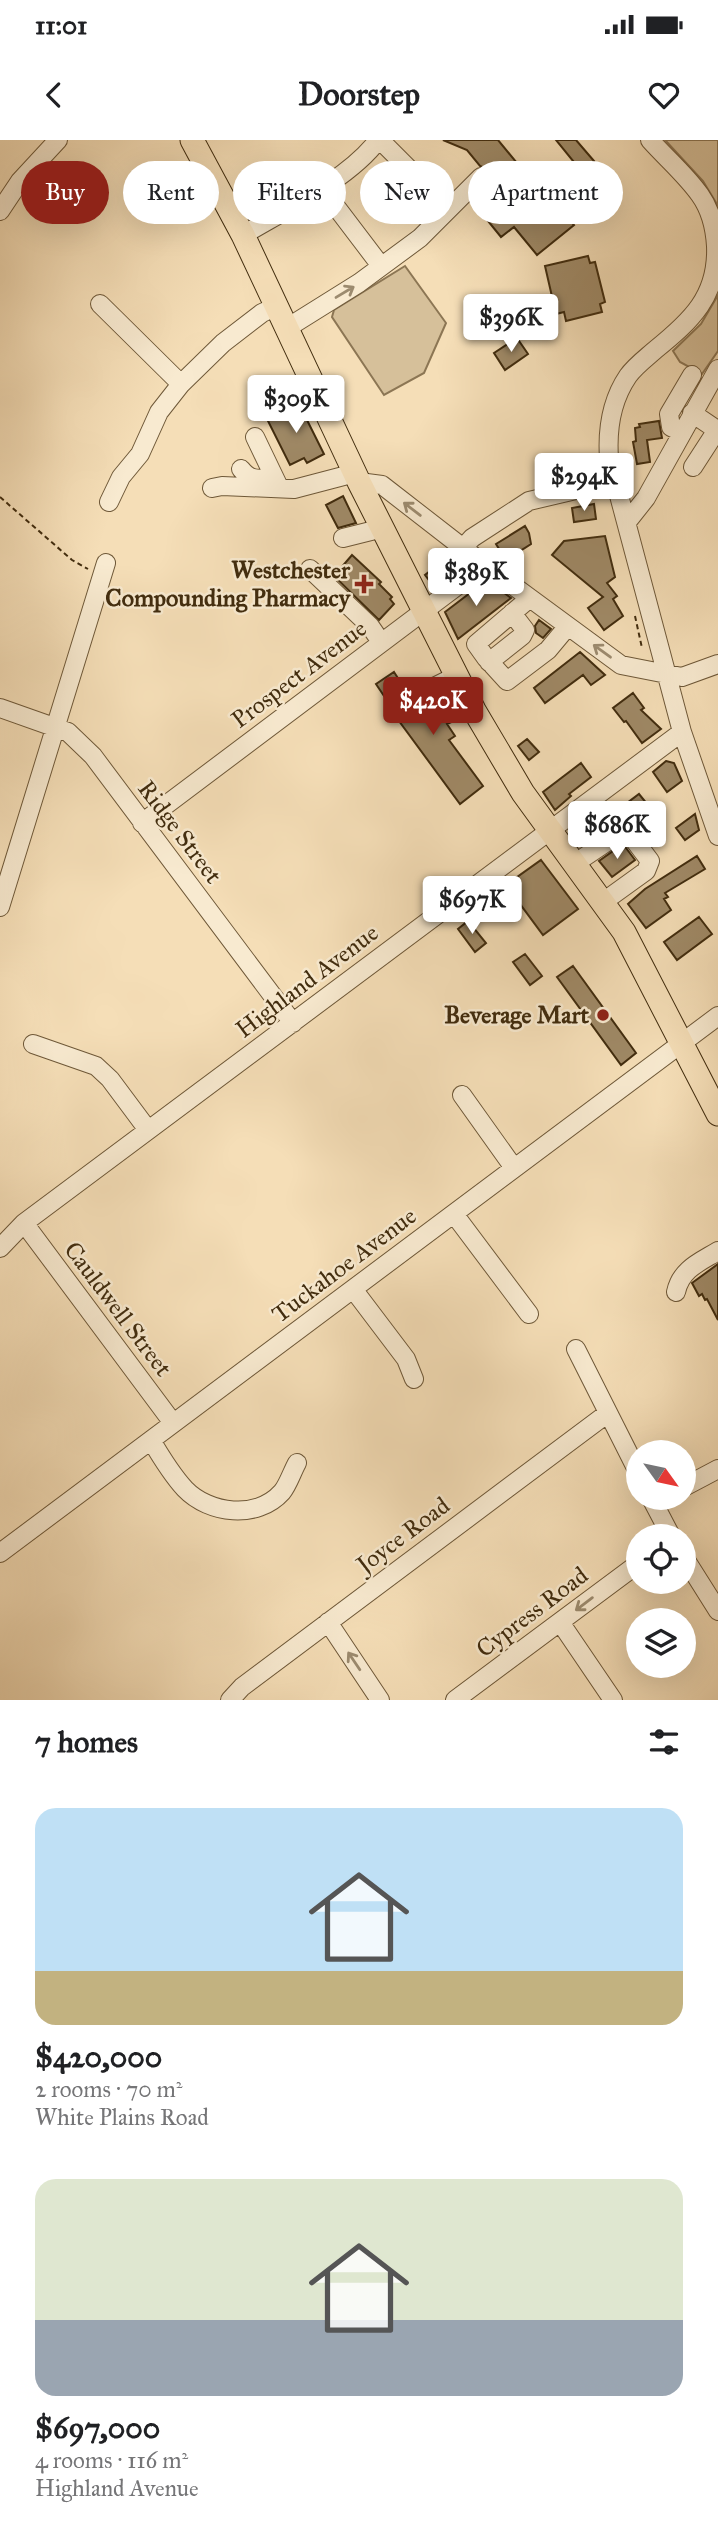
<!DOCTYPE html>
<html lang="en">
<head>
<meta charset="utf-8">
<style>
  :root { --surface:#fff; --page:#f6f6f6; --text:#202124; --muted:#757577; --accent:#8f2418 }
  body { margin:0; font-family:"IM FELL Great Primer",serif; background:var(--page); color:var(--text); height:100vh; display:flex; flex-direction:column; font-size:26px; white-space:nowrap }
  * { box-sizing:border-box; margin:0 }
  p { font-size:23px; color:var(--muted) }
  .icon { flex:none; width:38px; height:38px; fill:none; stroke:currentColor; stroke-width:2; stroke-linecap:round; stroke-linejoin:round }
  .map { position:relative; height:1560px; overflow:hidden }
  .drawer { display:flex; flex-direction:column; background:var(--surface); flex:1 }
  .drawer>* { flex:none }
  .hud { position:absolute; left:21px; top:21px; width:677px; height:63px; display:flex; gap:14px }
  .needle { width:46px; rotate:123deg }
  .fabs { position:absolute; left:626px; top:1300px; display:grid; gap:14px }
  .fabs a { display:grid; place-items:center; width:70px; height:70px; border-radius:50%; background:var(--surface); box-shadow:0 7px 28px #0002; font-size:35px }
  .price { position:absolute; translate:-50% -60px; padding:0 16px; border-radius:7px; background:#fff; color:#222; font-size:23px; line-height:46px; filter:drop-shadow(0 2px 4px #0008) }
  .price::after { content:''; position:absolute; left:50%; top:42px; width:21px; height:16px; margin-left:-10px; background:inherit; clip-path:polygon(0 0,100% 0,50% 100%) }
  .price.on { background:var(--accent); color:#fff }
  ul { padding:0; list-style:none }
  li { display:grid; align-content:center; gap:14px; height:371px; padding:0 35px }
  li span { display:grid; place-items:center; height:217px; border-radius:21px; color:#555 }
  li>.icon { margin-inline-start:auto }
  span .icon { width:126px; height:126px; fill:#fffc; stroke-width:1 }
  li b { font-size:30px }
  h2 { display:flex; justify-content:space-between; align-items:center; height:84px; padding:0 35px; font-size:30px }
  .tag { padding:0 24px; border-radius:32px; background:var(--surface); box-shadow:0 7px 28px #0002; font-size:24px; line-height:63px }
  .tag.on { background:var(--accent); color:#fff }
  .status { display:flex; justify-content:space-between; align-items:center; height:49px; padding:0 35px; background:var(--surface); direction:ltr }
  .status svg { height:19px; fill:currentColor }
  header { display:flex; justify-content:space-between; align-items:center; height:91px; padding:0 35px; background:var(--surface); font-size:32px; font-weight:700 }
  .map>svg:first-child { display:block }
</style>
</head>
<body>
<div class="status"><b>11:01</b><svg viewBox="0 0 49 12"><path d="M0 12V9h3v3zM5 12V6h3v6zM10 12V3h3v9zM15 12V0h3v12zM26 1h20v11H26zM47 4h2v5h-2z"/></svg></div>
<header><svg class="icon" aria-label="back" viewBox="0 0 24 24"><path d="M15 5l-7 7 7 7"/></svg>Doorstep<svg class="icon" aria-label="heart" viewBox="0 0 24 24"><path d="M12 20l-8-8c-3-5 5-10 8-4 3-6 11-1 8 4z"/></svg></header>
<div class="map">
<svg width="718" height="1560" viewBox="0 0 718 1560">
  <rect width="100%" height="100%" fill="#f5deb7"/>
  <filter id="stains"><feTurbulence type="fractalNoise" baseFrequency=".00286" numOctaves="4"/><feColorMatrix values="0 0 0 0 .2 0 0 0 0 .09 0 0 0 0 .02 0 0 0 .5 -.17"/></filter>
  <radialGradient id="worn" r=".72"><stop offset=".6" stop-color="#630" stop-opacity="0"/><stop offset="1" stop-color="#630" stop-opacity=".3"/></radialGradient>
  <!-- green -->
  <path fill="#d6c09a" stroke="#8c7654" stroke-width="2" d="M665,0H718V66L703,41Z
    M405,126L446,183L424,233L384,255L332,177L334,170Z
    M718,155V211L702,234L680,222L673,211L701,184Z"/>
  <!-- building -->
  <path fill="#9f8966" stroke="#412c0e" stroke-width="2" d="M443,0H498L553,67L557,64L574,85L537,115L514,87L501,97L479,70L496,57L491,51L497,47L492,40L489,30L480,26L467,10Z
    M556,0H576L594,21L582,32Z
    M588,116L590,123L595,122L605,162L600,164L602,172L566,181L564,172L556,174L545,126Z
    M517,198L528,214L505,230L494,213Z
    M297,260L324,314L307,323L304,318L290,325L268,281L282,274L279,269Z
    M659,281L662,298L647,300L650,322L637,324L633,302L636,301L635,288L640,287L639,284Z
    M343,356L356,383L338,388L326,365Z
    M594,364L596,379L574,382L572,368Z
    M525,386L529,393L531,404L506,420L496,404Z
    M605,396L615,437L607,443L617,456L613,459L623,476L604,490L588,468L603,457L552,415L564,401Z
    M352,415L381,442L379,444L392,457L390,459L394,464L379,480L334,436Z
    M448,417L458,430L435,448L425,435Z
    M487,440L511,458L458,499L445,472Z
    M539,480L551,489L543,498L536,493L535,486Z
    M580,512L605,535L591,545L583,535L545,563L534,548Z
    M394,532L417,568L444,555L458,579L447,584L455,596L449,600L483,646L460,664L399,581L402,579L386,554L384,556L376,544Z
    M633,553L644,568L641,570L661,589L642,603L626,581L624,582L613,568Z
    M527,599L539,612L529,620L518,606Z
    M666,621L674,623L682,641L667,652L653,632Z
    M581,623L591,637L569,654L571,656L555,670L543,652Z
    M639,654L656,675L641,687L631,674L583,704L573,691L608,663L615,672Z
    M695,674L699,690L685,700L676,688Z
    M623,704L635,720L612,737L599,721Z
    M697,716L705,729L665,753L668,757L664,759L671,770L646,788L628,764L645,749Z
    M541,720L578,769L543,795L506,745Z
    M699,777L712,794L677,820L664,802Z
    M468,781L486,803L475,812L458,789Z
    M525,814L542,836L530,845L513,822Z
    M573,826L636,913L621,925L557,837Z
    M718,1124V1180L707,1159L705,1160L702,1154L699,1156L692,1143Z"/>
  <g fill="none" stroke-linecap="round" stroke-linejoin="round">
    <!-- minor casing -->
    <g stroke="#6e5838" stroke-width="20">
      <path id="minor" d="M380,0L448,68
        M650,0C666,18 686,35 700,55C710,69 715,89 716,106C718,156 691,181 655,210C646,218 635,226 628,236C611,261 607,289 609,318L682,592L718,696
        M321,47L381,126
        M0,71L20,41L58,0
        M243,95C285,70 350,38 378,0
        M100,164L181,244
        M287,188L359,143L420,98L481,37
        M692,273L717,290L693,327
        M681,292L671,287L669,274L692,235
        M255,297L279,347
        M241,329C249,339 256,340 268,338
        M359,342L382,345L485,425L621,525L682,537L718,524
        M212,348L222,346L294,349L355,333
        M109,362L121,337L140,314L159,272L181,244L223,203L262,173L277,166
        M627,382L646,358L718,229
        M343,398L383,388
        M463,408L472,398L529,361L614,341
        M310,429L370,486L381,502
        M530,458L476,504L486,518L507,541L548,510L568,486
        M489,522L522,496L525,490L512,473
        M426,551L456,536
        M0,568L68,592L93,616L293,883
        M142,683L485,425
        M574,724L626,689L650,721L646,731L603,762
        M0,767L106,423
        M33,904L96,926L110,939L148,990
        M462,955L514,1028
        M454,1074L529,1174
        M24,1083L173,1283
        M0,1108L24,1083L682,592
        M353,1149L406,1219L414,1239
        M676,1152C681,1129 700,1122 718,1111
        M576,1209L639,1334
        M151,1300C161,1317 172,1335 185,1349C209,1374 257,1380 282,1352C288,1345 292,1332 297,1323
        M684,1347L718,1329
        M651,1358L671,1396
        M0,1413L718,876
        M684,1417L718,1471
        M328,1482L380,1560
        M560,1482L613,1560
        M230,1560L242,1547L608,1273
        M455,1560L639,1423"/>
    </g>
    <!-- major casing -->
    <g stroke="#412c0e" stroke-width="25">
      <path id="major" d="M192,0L243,95L359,342L474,570L523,653L624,792L718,974"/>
    </g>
    <!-- path -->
    <path stroke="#412c0e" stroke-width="2" stroke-dasharray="5 3.5" stroke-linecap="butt" d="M0,357L72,420L88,429
      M635,476L642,508"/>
    <!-- minor -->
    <use href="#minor" stroke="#f8ead0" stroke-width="18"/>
    <!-- major -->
    <use href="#major" stroke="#f5deb7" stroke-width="23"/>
  </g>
  <!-- one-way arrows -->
  <defs><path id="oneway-shaft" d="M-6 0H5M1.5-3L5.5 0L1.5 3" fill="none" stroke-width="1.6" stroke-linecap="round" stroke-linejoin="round" transform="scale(1.75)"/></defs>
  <g stroke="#9c8b6f">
    <use href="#oneway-shaft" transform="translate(345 152) rotate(-31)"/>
    <use href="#oneway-shaft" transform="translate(412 369) rotate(-142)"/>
    <use href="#oneway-shaft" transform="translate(602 511) rotate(-144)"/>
    <use href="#oneway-shaft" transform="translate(584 1464) rotate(143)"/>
    <use href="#oneway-shaft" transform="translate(354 1521) rotate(-124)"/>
  </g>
  <!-- markers -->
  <g fill="#8f2418" stroke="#f8ead0" stroke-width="2.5">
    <path d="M360.5 433.5h7v7h7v7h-7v7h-7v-7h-7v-7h7z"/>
    <circle cx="603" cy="875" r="7"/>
  </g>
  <g text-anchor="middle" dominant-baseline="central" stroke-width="5" stroke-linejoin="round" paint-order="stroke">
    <!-- poi labels -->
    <g font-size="24" font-weight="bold" fill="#412c0e" stroke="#f8ead0" text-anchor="end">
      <text x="350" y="430">Westchester<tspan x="350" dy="28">Compounding Pharmacy</tspan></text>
      <text x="589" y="875">Beverage Mart</text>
    </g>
    <!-- street labels -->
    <g font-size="24" fill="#412c0e" stroke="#f8ead0">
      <text transform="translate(299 534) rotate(-37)">Prospect Avenue</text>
      <text transform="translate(180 692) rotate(53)">Ridge Street</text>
      <text transform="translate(307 841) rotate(-37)">Highland Avenue</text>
      <text transform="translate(344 1125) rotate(-37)">Tuckahoe Avenue</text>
      <text transform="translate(118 1169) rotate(53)">Cauldwell Street</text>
      <text transform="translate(403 1395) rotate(-37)">Joyce Road</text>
      <text transform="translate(532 1472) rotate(-37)">Cypress Road</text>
    </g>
  </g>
  <rect width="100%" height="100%" filter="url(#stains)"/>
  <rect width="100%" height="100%" fill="url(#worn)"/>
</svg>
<div class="fabs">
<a><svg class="needle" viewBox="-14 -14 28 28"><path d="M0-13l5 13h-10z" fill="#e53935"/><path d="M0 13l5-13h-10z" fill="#757577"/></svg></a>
<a><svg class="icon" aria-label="locate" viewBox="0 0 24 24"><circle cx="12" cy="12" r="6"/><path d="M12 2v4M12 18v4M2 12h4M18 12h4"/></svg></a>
<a><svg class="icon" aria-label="layers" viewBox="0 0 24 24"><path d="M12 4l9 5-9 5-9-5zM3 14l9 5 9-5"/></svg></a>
</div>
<b class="price" style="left:511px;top:214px">$396K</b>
<b class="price" style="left:296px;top:295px">$309K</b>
<b class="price" style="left:584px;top:373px">$294K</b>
<b class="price" style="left:476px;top:468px">$389K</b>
<b class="price on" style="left:433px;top:597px">$420K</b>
<b class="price" style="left:617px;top:721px">$686K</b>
<b class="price" style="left:472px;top:796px">$697K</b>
<div class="hud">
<a class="tag on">Buy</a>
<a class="tag">Rent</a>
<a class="tag">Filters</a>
<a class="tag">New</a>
<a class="tag">Apartment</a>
</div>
</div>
<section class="drawer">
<h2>7 homes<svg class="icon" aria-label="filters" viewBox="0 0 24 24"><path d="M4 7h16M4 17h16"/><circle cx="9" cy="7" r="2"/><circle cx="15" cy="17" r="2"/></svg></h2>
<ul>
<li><span style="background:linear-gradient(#bfe0f5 75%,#c2b280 0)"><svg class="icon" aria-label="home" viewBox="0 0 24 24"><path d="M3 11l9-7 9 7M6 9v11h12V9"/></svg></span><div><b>$420,000</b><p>2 rooms · 70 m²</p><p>White Plains Road</p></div></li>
<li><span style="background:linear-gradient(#dfe7d0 65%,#9aa5b1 0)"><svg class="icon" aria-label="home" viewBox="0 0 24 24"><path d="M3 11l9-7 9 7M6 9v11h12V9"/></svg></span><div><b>$697,000</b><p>4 rooms · 116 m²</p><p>Highland Avenue</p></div></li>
</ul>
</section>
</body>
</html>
